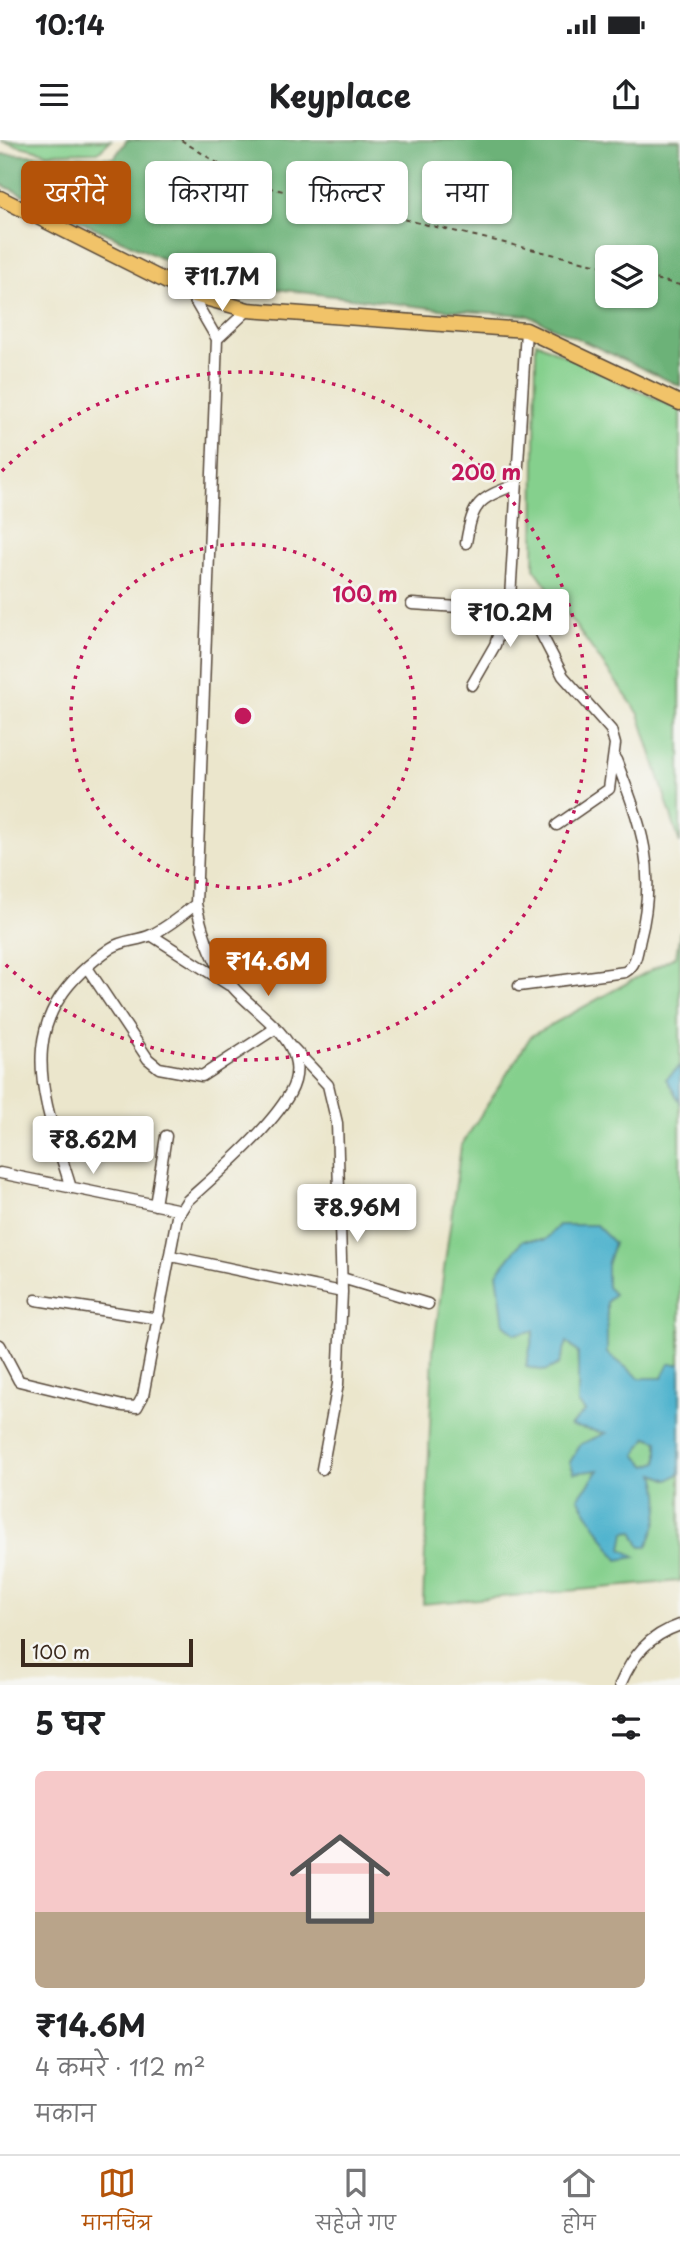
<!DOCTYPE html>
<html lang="hi">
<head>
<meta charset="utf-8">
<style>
  :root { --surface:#fff; --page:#f2f2f2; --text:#202124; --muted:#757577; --line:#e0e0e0; --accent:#b45309 }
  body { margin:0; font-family:"Playpen Sans","Playpen Sans Deva",sans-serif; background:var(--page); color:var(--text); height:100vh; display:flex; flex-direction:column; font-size:26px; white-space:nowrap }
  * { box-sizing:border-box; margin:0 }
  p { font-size:23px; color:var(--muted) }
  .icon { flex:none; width:38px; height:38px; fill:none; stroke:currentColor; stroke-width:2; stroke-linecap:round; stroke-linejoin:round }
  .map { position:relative; height:1545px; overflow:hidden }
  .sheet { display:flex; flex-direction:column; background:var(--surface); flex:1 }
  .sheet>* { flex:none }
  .guide { position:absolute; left:21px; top:21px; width:639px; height:63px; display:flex; gap:14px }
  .controls { position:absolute; left:595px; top:105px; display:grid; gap:14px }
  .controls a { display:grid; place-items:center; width:63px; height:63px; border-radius:10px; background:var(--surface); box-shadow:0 2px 5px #0004; font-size:35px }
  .scale { position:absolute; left:21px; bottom:18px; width:172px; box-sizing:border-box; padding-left:7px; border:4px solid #3b2a1e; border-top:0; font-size:19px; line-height:24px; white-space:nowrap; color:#3b2a1e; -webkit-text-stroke:5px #f6f6f2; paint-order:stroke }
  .price { position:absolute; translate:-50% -60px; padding:0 16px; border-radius:7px; background:#fff; color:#222; font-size:23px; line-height:46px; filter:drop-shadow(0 2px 4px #0008) }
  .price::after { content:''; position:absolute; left:50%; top:42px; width:21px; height:16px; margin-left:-10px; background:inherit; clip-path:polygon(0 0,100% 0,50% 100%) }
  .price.on { background:var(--accent); color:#fff }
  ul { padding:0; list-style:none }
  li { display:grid; align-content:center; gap:14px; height:371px; padding:0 35px }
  li span { display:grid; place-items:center; height:217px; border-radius:10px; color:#555 }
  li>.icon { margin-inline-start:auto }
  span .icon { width:126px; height:126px; fill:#fffc; stroke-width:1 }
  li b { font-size:30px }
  h2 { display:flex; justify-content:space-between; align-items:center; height:84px; padding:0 35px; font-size:30px }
  .tag { padding:0 24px; border-radius:10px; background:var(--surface); box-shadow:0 2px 5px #0004; font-size:24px; line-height:63px }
  .tag.on { background:var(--accent); color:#fff }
  .status { display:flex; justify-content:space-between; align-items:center; height:49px; padding:0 35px; background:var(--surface); direction:ltr }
  .status svg { height:19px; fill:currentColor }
  header { display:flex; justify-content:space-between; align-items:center; height:91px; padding:0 35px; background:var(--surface); font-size:32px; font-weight:700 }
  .dock { display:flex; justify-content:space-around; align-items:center; height:98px; border-top:2px solid var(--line); background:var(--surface); font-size:19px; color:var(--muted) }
  .dock a { display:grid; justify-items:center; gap:4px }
  .dock .on { color:var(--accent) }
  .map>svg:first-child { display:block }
</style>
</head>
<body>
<div class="status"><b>10:14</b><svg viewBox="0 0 49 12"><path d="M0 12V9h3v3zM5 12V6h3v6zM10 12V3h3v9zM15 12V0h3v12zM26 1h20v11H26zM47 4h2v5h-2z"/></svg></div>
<header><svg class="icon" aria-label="menu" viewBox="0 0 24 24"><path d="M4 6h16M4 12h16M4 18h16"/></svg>Keyplace<svg class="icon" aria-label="share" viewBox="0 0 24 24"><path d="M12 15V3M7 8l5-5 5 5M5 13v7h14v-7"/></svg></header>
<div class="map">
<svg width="680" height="1545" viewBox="0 0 680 1545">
  <rect width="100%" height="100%" fill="#f6f6f2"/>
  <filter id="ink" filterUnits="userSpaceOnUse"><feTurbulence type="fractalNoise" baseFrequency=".0143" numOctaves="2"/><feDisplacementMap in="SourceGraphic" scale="14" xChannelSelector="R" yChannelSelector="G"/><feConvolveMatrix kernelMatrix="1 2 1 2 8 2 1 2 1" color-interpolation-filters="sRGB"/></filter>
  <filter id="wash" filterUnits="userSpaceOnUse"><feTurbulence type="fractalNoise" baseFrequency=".00686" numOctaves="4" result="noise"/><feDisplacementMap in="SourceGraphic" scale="28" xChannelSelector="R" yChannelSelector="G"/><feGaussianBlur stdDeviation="1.57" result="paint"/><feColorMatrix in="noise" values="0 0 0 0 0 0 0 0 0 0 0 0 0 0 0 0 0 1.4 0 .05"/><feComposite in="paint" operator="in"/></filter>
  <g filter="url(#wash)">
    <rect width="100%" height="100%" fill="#ebe6cc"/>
    <!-- green -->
    <path fill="#85d08d" stroke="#607d56" stroke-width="2" d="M111,0L98,12L48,13L0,1Z
      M536,202L680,270V704L639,574L534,428Z
      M680,791V1441L423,1464L433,1210L461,1006L531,896L676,816Z"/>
    <!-- forest -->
    <path fill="#6cb278" stroke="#546e4b" stroke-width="2" fill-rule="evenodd" d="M127,0H680V246L527,175L448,170L210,141L0,44V14L114,18ZM607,117H646V156H607Z"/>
    <!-- water -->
    <path fill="#4eb2cd" stroke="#446e76" stroke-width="2" fill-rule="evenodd" d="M680,926V962L666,939Z
      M559,1085H596L614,1103L607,1125V1147L614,1154L607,1162V1213L640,1238H662L669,1224H680V1333L669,1340L655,1334C663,1358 660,1384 647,1406H640L633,1391L625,1392L622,1409L636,1417L618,1420L578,1358L599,1330L574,1333L570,1322L581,1304L606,1293L570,1286L585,1271L578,1264V1213L567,1202L559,1224L545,1231L526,1227L534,1191L515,1194L504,1184L497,1133L523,1100H545ZM647,1297L658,1301V1322L647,1326L636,1315Z"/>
  </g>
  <g filter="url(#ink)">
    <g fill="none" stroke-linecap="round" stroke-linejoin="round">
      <!-- minor casing -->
      <g stroke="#554638" stroke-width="13">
        <path id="minor" d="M526,190L510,458L534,480L563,536L611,590L615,604L609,649L557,685
          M217,199L248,170
          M466,403C473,362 478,359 515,345
          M412,464L506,470
          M472,545L495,505L510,458
          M151,795L229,845
          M88,829L148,919L159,928L202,936L276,888
          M519,846L625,832C637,825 637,811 640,799C658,730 641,684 616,620
          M293,908L328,945L337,983L342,1152L338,1244L322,1329
          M0,1033L181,1070
          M71,1048C41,950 9,878 111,808C123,800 138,801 151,795C168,787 182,775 196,764
          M155,1065L166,996
          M171,1116L342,1152
          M342,1138L428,1164
          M36,1160L159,1179
          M0,1205L19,1241L123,1266L137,1267L143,1256L177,1077L187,1061C218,1033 270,989 290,953C316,905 258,877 232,846C213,824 202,792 196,764L217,199L191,154
          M620,1545C633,1515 648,1496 680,1485"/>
      </g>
      <!-- major casing -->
      <g stroke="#554638" stroke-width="17">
        <path id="major" d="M0,58L191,154L248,170L526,190L680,263"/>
      </g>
      <!-- path -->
      <path stroke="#554638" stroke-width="2" stroke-dasharray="5 5" stroke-linecap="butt" d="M181,0L249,43L607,127
        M646,137L680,145"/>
      <!-- minor -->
      <use href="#minor" stroke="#fff" stroke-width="10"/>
      <!-- major -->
      <use href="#major" stroke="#f1c369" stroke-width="14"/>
    </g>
  </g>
  <!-- distance rings -->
  <g fill="none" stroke="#c2185b" stroke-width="3.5" stroke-dasharray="3.5 7">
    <circle cx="243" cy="576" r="172"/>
    <path d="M2 331A344 344 0 1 1 2 821"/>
  </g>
  <circle cx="243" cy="576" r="10" fill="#c2185b" stroke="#f6f6f2" stroke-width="3.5"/>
  <g font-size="21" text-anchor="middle" font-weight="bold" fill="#c2185b" stroke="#f6f6f2" stroke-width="5" stroke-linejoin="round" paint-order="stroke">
    <text x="486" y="340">200 m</text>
    <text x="365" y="462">100 m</text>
  </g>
</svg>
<div class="controls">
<a><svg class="icon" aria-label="layers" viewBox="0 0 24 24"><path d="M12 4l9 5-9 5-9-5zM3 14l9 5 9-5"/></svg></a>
</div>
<div class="scale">100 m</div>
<b class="price" style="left:222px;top:173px">₹11.7M</b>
<b class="price" style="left:510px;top:509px">₹10.2M</b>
<b class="price on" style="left:268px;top:858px">₹14.6M</b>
<b class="price" style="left:93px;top:1036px">₹8.62M</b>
<b class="price" style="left:357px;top:1104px">₹8.96M</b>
<div class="guide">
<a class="tag on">खरीदें</a>
<a class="tag">किराया</a>
<a class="tag">फ़िल्टर</a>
<a class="tag">नया</a>
</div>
</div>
<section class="sheet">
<h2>5 घर<svg class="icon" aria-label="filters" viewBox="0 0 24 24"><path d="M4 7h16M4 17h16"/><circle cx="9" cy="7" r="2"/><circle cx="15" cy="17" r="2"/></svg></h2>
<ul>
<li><span style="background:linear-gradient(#f6c9c9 65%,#b9a48a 0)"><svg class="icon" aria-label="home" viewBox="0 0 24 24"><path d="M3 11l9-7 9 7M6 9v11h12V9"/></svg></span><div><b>₹14.6M</b><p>4 कमरे · 112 m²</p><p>मकान</p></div></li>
</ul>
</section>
<nav class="dock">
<a class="on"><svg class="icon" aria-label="map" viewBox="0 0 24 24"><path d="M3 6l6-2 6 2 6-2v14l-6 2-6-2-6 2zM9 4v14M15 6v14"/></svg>मानचित्र</a>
<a><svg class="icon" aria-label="saved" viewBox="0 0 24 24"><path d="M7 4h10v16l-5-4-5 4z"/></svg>सहेजे गए</a>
<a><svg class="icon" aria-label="home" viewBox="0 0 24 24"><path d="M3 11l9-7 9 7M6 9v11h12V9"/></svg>होम</a>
</nav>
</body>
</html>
